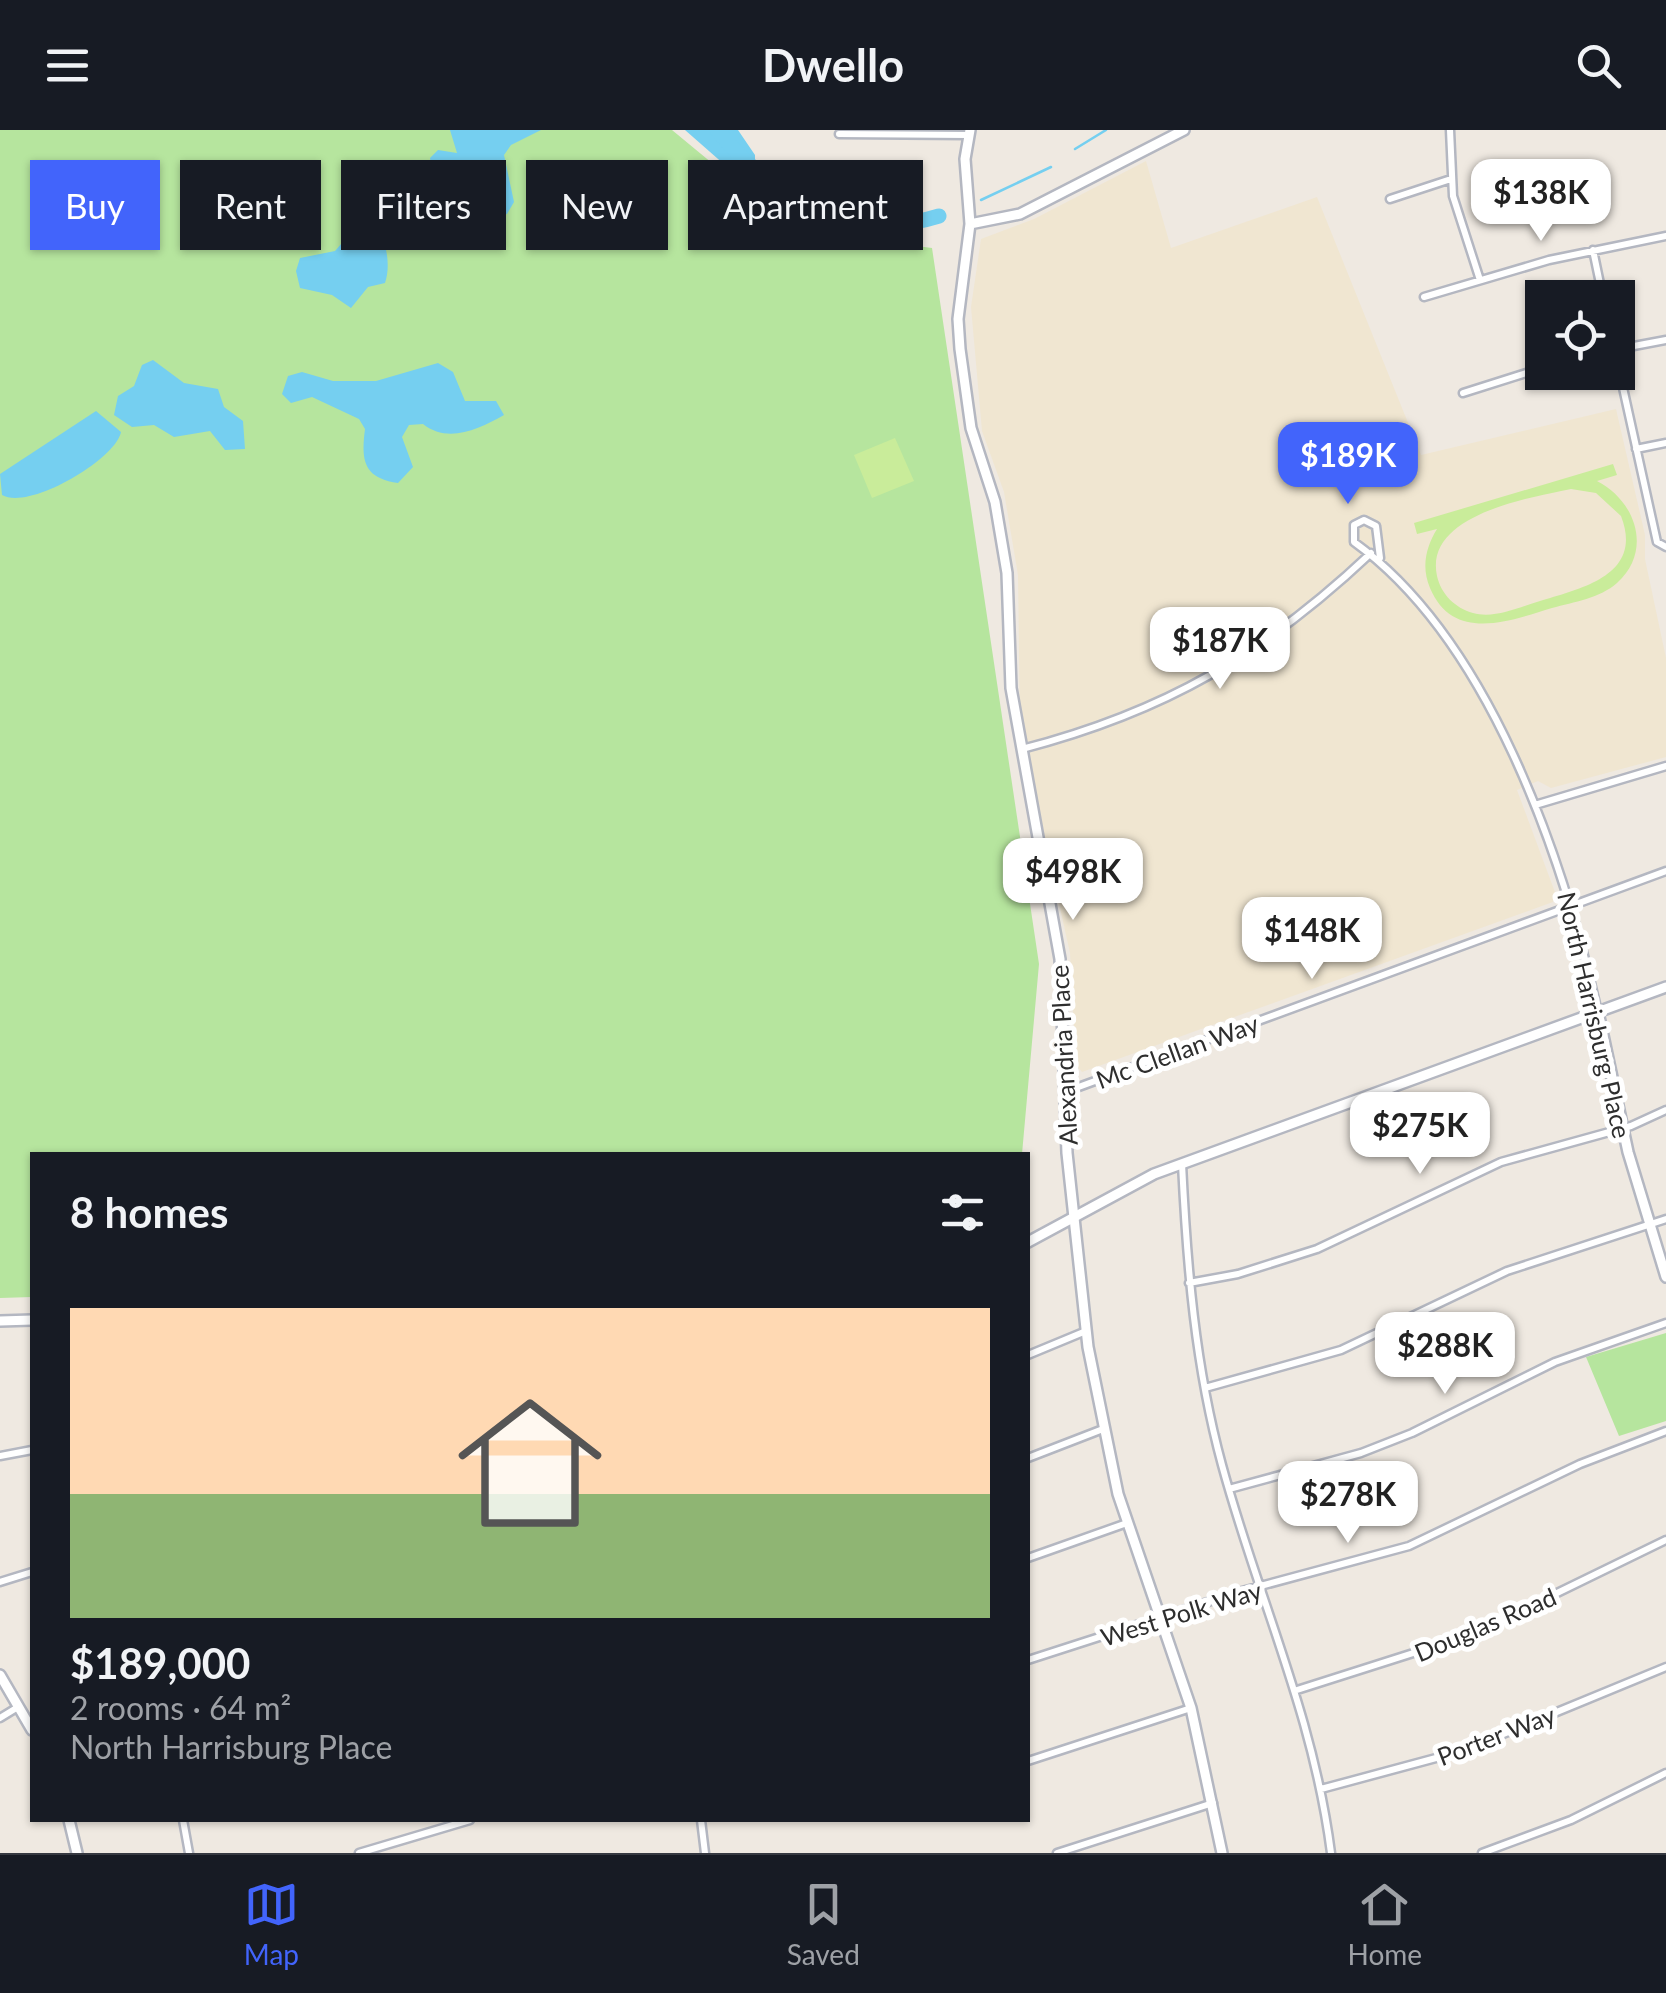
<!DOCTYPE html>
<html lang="en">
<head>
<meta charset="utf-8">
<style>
  :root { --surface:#171b24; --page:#242831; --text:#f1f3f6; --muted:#9ea1a6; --line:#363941; --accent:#4264fb }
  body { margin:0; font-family:Lato,sans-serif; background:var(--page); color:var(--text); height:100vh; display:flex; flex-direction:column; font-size:38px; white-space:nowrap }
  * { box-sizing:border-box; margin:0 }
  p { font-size:32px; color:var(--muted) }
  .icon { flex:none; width:55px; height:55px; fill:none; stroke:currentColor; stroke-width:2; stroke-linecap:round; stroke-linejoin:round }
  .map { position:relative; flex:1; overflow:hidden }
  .drawer { position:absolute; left:30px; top:1022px; width:1000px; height:670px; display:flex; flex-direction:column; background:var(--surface); border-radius:0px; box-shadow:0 2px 8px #0004 }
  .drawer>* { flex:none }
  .top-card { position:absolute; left:30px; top:30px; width:1000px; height:90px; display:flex; gap:20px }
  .tools { position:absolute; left:1525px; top:150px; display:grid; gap:20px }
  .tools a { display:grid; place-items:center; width:110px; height:110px; border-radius:0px; background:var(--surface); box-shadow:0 2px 8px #0004; font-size:50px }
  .price { position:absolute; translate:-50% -85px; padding:0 22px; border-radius:20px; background:#fff; color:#222; font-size:32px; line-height:65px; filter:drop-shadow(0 2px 5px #0008) }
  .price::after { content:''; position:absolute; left:50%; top:60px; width:30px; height:22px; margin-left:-15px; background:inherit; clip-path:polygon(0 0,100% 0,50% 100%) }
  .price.on { background:var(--accent); color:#fff }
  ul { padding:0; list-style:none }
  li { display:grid; align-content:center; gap:20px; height:530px; padding:0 40px }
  li span { display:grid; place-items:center; height:310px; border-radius:0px; color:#555 }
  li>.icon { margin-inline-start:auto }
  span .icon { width:180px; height:180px; fill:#fffc; stroke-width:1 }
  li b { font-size:42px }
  h2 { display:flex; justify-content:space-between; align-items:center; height:120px; padding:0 40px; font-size:42px }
  .tag { padding:0 35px; border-radius:0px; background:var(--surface); box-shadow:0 2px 8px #0004; font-size:35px; line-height:90px }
  .tag.on { background:var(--accent); color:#fff }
  header { display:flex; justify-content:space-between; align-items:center; height:130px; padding:0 40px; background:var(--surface); font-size:45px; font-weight:700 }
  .tabs { display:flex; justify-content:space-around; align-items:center; height:140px; border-top:2px solid var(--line); background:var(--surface); font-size:28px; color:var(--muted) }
  .tabs a { display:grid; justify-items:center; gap:5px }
  .tabs .on { color:var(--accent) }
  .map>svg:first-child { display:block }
</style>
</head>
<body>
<header><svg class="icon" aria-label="menu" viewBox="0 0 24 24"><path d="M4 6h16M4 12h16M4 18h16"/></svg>Dwello<svg class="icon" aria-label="search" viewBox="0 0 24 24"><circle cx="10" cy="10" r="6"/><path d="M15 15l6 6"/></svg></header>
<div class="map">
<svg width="1666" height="1723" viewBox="0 0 1666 1723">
  <rect width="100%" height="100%" fill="#efe9e1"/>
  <!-- education -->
  <path fill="#f0e6d1" d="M1146,31L1171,118L1317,67L1421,325L1616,279L1645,405V429L1666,528V627L1551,658L1538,651L1517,660L1556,765L1553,772L1082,942L1076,935L1070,823L1020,597L1018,445L1004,362L982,301L971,177L981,109L1034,89Z"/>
  <!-- green -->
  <path fill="#b6e59e" d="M0,0H672L793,100L932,118L1039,834L1022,1024L32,1025V1167L0,1168Z
    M1666,1203V1291L1619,1306L1586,1227Z"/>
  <!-- pitch -->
  <path fill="#c9ec9a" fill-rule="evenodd" d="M895,308L914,351L872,368L854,325Z
    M1613,334L1617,345L1597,351C1636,371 1653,421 1617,453C1600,468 1574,472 1552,478C1510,491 1453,513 1430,458C1421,437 1426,417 1437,399L1417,404L1414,393ZM1571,359L1596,363L1621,386C1644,445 1582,458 1540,471C1519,477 1495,489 1473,483C1455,478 1441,464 1437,446C1424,385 1528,368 1571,359Z"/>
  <!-- water -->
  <path fill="#75cff0" d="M450,0H541L511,15L504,25L514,72L507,84L495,87L470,62L432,38L430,28L438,20L457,23Z
    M685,0H738L755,25V43H734Z
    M370,87C385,102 392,133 385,153L368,157L351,178L332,165L300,158L296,141L300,128L335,121L361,91Z
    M153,230L184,253L218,259L224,277L243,291L245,319L225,320L210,301L174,307L154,295L132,297L114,285L118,266L134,256L142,235Z
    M438,233L453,242L465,271H496L504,285C479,299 448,314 423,294L409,295L402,307L413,337L398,353C363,348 361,330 365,299L359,289L312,267L291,273L282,264L288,246L302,242L333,251H376Z
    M96,281L121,302C116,329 29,381 2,365L0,344Z
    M1351,318L1361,348L1336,356L1325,327Z"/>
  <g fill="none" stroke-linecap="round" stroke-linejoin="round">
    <!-- stream -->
    <path stroke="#75cff0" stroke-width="2.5" d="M1075,19L1106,0
      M981,70L1051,37"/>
    <!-- river -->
    <path stroke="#75cff0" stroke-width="15" d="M717,0C771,66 854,113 939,86"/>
    <!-- minor casing -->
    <g stroke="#b4b7c1" stroke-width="11">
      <path id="minor" d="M1450,0L1453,66L1480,150
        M839,4L969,5
        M1390,69L1451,49
        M1593,120L1603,168
        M1424,167L1549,130L1666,106
        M1618,219L1666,210
        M1618,235L1657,412L1666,417
        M1463,263L1542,238
        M1636,319L1666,313
        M1380,428L1376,396L1364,390L1354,395V412C1489,510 1562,724 1598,882
        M1022,619C1165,582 1264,524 1371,423
        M1535,675L1666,636
        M1065,962L1666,741
        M1182,1034C1187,1136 1195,1236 1222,1335C1258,1468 1313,1583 1331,1723
        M1189,1153L1238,1144L1317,1119L1501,1032L1631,996L1666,980
        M1028,1225L1086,1201
        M1205,1258L1341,1220L1507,1141L1666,1089
        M0,1326L32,1320
        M1028,1328L1103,1299
        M1229,1359L1361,1323L1412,1303L1555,1232L1666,1193
        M1028,1428L1127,1393
        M0,1452L32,1442
        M1028,1530L1242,1461L1409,1416L1580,1334L1666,1301
        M1297,1560L1473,1504L1666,1410
        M0,1588L18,1577
        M1028,1631L1191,1578
        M1321,1659L1462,1621L1666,1537
        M183,1690L189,1723
        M701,1690L705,1723
        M359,1723L470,1690
        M1057,1723L1213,1673
        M1482,1723L1571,1690L1666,1643"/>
    </g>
    <!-- tertiary casing -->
    <g stroke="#b4b7c1" stroke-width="14">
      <path id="tertiary" d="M970,0L965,29L970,94L958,189L960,219L971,298L995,372L1007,443L1011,558L1060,829L1067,1023L1088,1217L1118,1364L1191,1578L1222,1723
        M970,94L1020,84L1184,0
        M1598,882L1628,1022L1666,1147
        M0,1545L32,1600
        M69,1690L77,1723"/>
    </g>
    <!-- secondary casing -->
    <g stroke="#b4b7c1" stroke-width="14">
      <path id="secondary" d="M1028,1112L1154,1044L1666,857
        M0,1191L32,1190"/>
    </g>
    <!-- minor -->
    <use href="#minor" stroke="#fff" stroke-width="6"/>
    <!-- tertiary -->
    <use href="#tertiary" stroke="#fff" stroke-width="9"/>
    <!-- secondary -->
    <use href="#secondary" stroke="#fff" stroke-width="9"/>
  </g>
  <g text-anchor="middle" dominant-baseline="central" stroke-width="10" stroke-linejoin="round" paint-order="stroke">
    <!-- street labels -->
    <g font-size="25" fill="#2e2e2e" stroke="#fff">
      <text transform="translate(1595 885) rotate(77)">North Harrisburg Place</text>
      <text transform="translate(1177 921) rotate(-20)">Mc Clellan Way</text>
      <text transform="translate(1063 925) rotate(-93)">Alexandria Place</text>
      <text transform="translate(1181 1483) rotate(-17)">West Polk Way</text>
      <text transform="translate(1485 1494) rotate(-23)">Douglas Road</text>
      <text transform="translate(1496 1605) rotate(-21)">Porter Way</text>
    </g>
  </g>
</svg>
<div class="tools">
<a><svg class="icon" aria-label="locate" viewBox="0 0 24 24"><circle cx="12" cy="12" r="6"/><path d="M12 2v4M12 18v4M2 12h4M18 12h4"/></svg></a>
</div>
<b class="price" style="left:1541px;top:114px">$138K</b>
<b class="price on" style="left:1348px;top:377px">$189K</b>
<b class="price" style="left:1220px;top:562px">$187K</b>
<b class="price" style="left:1073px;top:793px">$498K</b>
<b class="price" style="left:1312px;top:852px">$148K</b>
<b class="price" style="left:1420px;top:1047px">$275K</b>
<b class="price" style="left:1445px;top:1267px">$288K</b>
<b class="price" style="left:1348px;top:1416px">$278K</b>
<div class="top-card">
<a class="tag on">Buy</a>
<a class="tag">Rent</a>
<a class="tag">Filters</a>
<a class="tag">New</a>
<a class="tag">Apartment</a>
</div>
<section class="drawer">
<h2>8 homes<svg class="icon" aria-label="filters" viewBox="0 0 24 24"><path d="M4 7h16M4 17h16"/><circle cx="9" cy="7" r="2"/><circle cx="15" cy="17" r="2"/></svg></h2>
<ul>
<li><span style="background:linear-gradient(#ffd9b3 60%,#8fb573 0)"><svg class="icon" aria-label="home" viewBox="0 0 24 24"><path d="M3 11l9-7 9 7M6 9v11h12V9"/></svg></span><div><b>$189,000</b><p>2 rooms · 64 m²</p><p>North Harrisburg Place</p></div></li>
</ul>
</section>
</div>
<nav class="tabs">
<a class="on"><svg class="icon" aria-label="map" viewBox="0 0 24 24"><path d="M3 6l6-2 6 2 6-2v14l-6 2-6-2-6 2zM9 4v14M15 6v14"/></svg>Map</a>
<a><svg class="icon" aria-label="saved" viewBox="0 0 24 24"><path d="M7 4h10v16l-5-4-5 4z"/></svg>Saved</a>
<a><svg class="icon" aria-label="home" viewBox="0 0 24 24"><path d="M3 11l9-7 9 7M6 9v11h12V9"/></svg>Home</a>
</nav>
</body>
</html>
